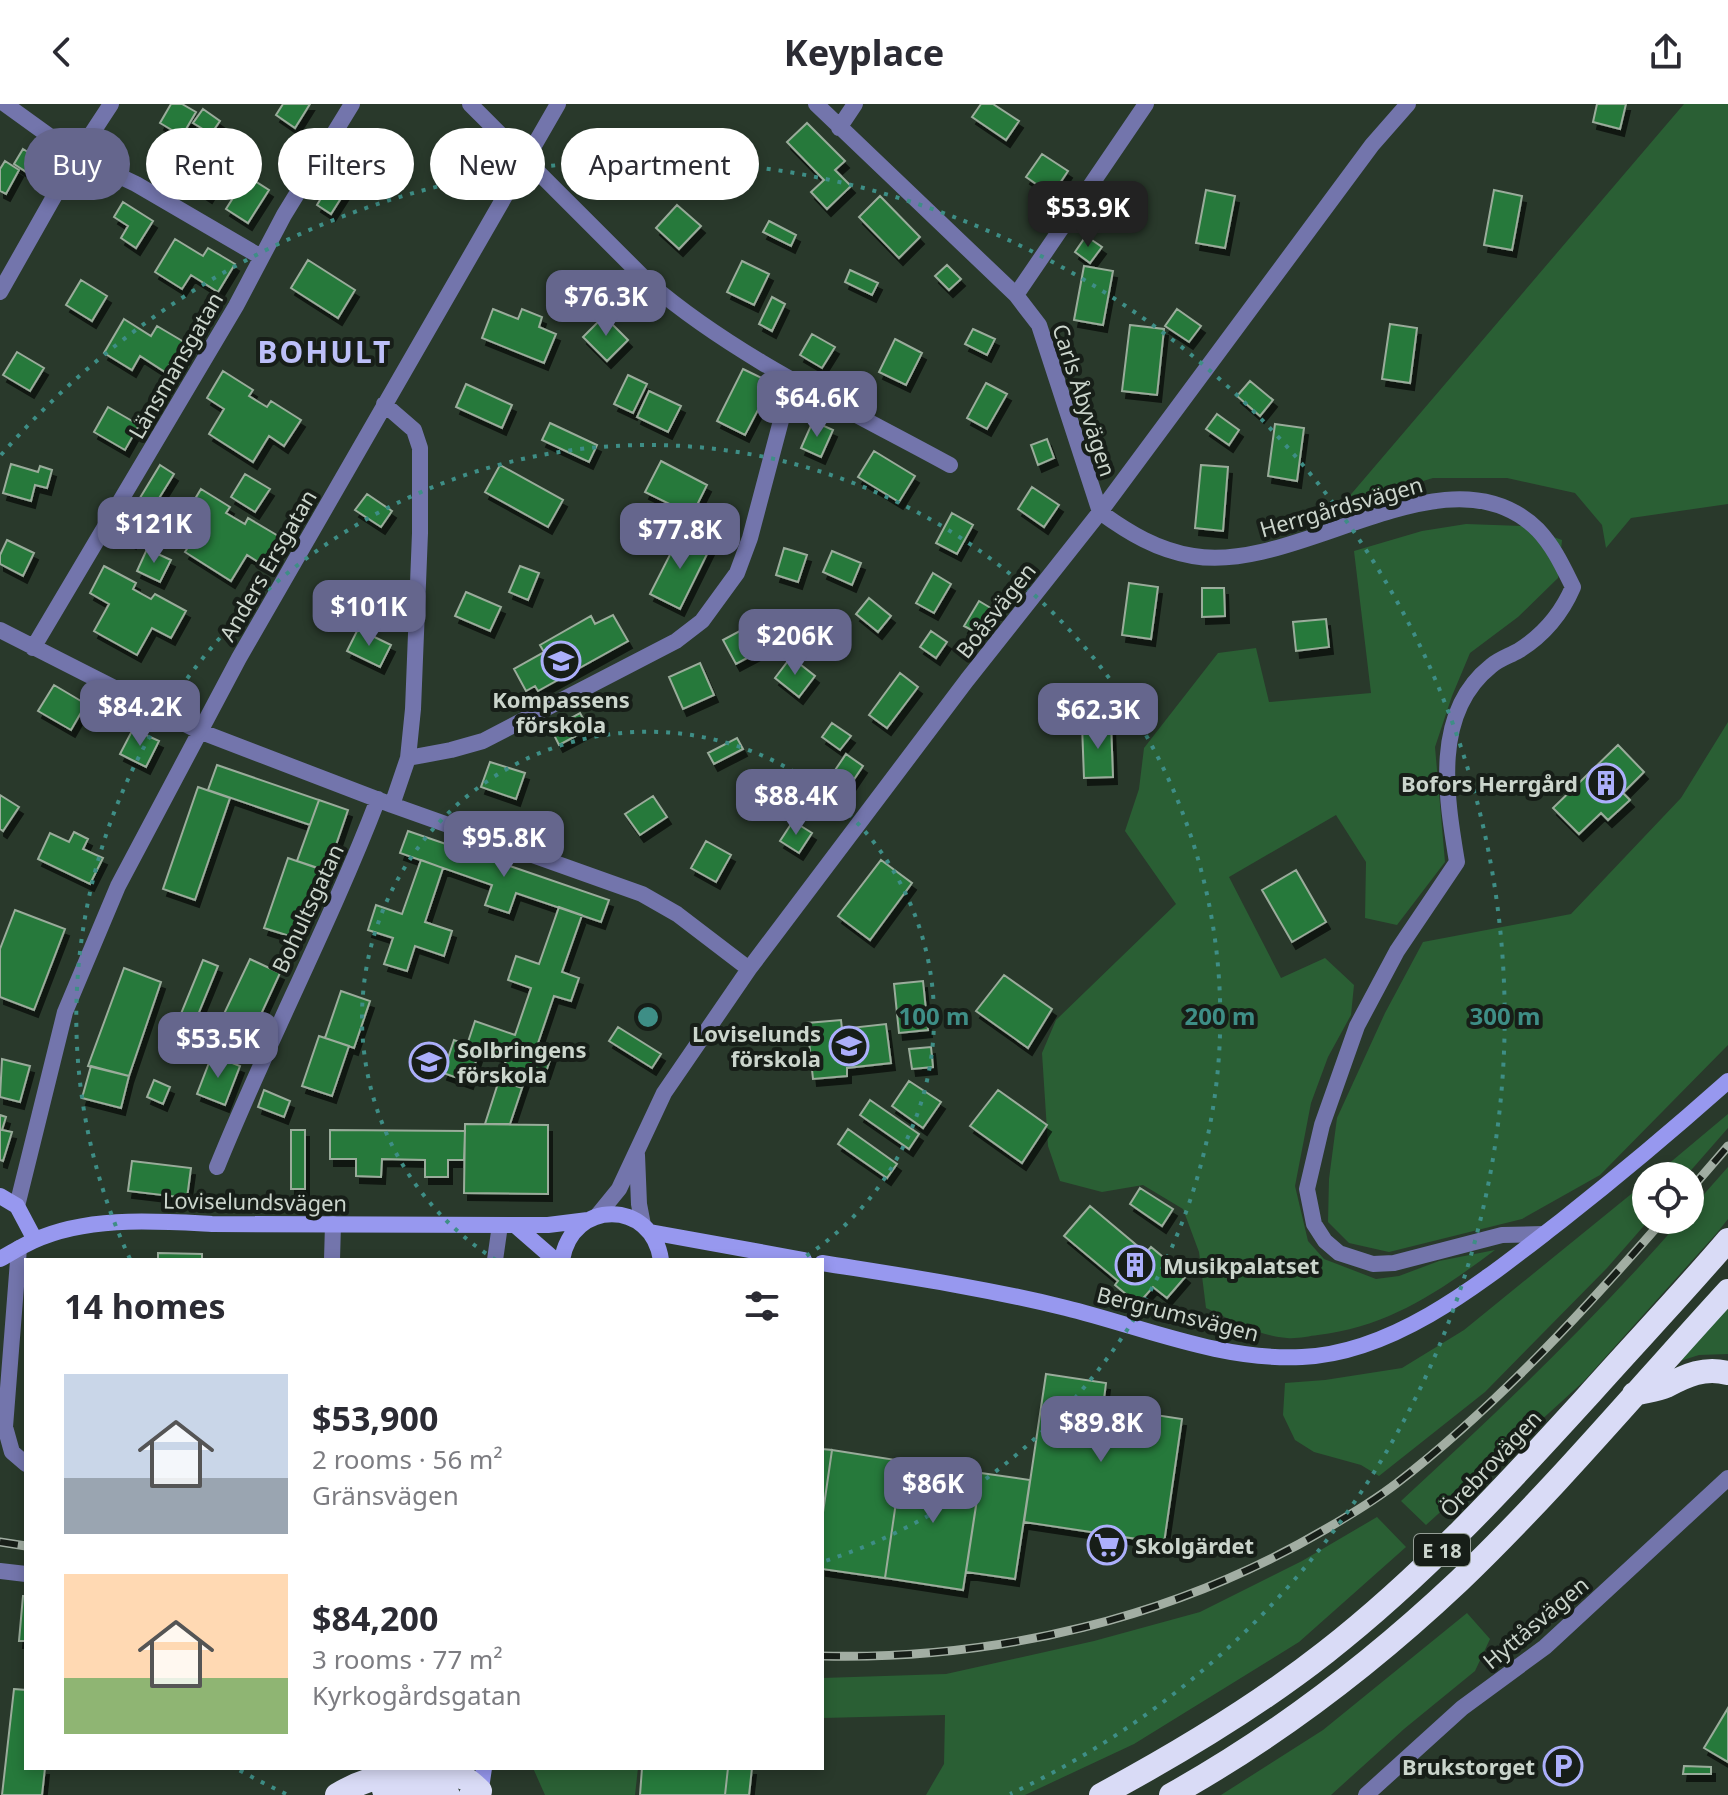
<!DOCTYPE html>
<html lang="en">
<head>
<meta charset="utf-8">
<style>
  :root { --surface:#fff; --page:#f2f2f3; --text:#2b2b33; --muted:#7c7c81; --accent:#65668d }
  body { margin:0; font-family:"Noto Sans",sans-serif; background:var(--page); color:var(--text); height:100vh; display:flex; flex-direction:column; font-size:30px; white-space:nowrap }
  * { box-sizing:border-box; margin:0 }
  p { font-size:26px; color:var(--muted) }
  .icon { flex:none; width:44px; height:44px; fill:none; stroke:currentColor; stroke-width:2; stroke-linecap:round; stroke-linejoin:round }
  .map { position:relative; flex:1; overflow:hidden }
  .details { position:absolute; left:24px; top:1154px; width:800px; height:512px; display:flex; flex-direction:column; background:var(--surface); border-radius:0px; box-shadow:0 4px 12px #0003 }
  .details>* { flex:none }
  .hud { position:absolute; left:24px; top:24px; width:800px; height:72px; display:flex; gap:16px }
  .tools { position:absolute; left:1632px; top:1058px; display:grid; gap:16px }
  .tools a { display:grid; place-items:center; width:72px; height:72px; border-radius:50%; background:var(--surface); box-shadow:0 4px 12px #0003; font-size:40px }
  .price { position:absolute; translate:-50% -68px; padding:0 18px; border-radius:16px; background:var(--accent); color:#fff; font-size:26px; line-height:52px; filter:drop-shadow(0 2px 4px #0008) }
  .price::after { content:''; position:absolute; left:50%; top:48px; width:24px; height:18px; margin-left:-12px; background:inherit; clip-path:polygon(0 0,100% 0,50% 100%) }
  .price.on { background:#222; color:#fff }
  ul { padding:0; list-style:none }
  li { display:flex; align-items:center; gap:24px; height:200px; padding:0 40px }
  li span { display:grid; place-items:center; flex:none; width:224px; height:160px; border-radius:0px; color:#555 }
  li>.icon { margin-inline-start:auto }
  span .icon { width:96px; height:96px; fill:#fffc; stroke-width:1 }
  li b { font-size:34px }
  h2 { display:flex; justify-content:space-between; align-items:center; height:96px; padding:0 40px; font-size:34px }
  .tag { padding:0 28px; border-radius:36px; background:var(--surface); box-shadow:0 4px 12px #0003; font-size:28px; line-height:72px }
  .tag.on { background:var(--accent); color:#fff }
  header { display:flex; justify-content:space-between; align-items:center; height:104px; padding:0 40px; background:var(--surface); font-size:36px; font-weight:700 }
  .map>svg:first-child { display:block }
</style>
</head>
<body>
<header><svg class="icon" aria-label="back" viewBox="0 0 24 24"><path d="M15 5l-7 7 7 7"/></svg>Keyplace<svg class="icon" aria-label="share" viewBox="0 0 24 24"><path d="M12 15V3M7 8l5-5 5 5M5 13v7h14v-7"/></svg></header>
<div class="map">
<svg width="1728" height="1691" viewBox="0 0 1728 1691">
  <defs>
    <filter id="shadow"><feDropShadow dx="4" dy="7" stdDeviation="0" flood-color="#0009"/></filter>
  </defs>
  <rect width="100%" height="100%" fill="#29392b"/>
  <!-- green -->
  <path fill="#2a5f34" d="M1684,0H1728V400L1631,414L1606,444L1602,421L1575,389L1507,374H1433L1341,402Z
    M1466,420L1522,422L1562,436L1558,474L1518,513L1470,549L1452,592L1435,643L1445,758L1397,821L1365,814L1366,758L1336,711L1229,773L1281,874L1325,854L1354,881L1351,911L1328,953L1311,999L1295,1082L1308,1137L1324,1155L1376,1175L1399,1172L1439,1157L1495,1146C1440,1187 1388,1223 1318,1231C1309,1232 1297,1235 1287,1234C1258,1232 1232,1216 1206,1204L1199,1148L1183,1105L1143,1081L1102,1088L1060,1077L1048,1042L1042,949L1056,916L1176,800L1125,727L1139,685L1144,644L1218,549L1256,544L1269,598L1371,589L1354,447L1422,427Z
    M1728,618V941L1600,1071L1522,1115L1389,1148L1349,1139L1328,1118L1329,1075L1337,1014L1385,909L1423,838L1571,810L1681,694Z
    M1728,1010V1024L1686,1072H1654Z
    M1728,1063V1115L1716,1130L1583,1278L1426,1421L1401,1397C1498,1308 1594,1216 1681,1116H1690V1106Z
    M1646,1078V1116H1649L1607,1164L1485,1288L1379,1372L1361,1361L1314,1348L1295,1336L1283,1311L1285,1279L1325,1276L1402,1264L1464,1226Z
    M1728,1201V1250L1699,1251L1680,1257Z
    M1377,1413L1406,1443L1299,1538L1134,1640L1025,1691H926L944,1660L945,1611L822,1614V1574L946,1570L1094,1537L1200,1508L1302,1457Z
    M1467,1509L1490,1535L1475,1567L1404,1625L1331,1691H1221L1323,1626Z
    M533,1664H638L635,1691H545Z"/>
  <!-- building -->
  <path fill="#27793b" stroke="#9aac9b" stroke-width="2" filter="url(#shadow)" d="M171,0H182L196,8L182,32L160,19Z
    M283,0H310L295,24L276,11Z
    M981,0H993L1019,17L1006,36L972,13Z
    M1597,0H1626L1620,25L1593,18Z
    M203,5L220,17L211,30L193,19Z
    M807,19L845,57L835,66L851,82L827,105L811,88L824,76L787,38Z
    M619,43L635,59L610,83L594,67Z
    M23,45L41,56L31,71L14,60Z
    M1042,50L1068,67L1052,91L1026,73Z
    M213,52L227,61L208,92L194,83Z
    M5,57L19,66L6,90L0,87V65Z
    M335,71L350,80L331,110L317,101Z
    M247,72L269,86L248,119L226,105Z
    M1206,86L1235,92L1225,144L1196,139Z
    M1494,86L1522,92L1512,146L1484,141Z
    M880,92L920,133L899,154L859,113Z
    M123,98L153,117L136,144L121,134L128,122L114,113Z
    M677,101L701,122L679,145L656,124Z
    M769,117L796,131L791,142L763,128Z
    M1086,132L1102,143L1090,159L1075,148Z
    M175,135L203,152L208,144L235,160L218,188L191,171L182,185L155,168Z
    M308,156L355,186L338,214L291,184Z
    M742,157L769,170L754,201L727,188Z
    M947,161L961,175L949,186L935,172Z
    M1084,162L1113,167L1103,221L1074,216Z
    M850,166L878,179L872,191L845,178Z
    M81,176L107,192L92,217L66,201Z
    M772,193L785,200L772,227L759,220Z
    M493,205L518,215L522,205L542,213L539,223L556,230L544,259L482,234Z
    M1177,205L1201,222L1189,238L1165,222Z
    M604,212L628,236L607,257L583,233Z
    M124,215L151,232L157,222L184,238L165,268L140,252L132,266L104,249Z
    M1390,220L1417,224L1410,279L1382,275Z
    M1130,221L1164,225L1157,291L1122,287Z
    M973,225L995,235L987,251L965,240Z
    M812,230L835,243L822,264L800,251Z
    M895,235L922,249L906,281L879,268Z
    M17,248L44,264L30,287L3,271Z
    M743,265L772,279L745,331L717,317Z
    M223,267L253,286L249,292L267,303L271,297L301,316L284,342L269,332L253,358L209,330L224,305L207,294Z
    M628,271L647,280L633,309L614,300Z
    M1250,277L1273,296L1260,312L1237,292Z
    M986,279L1007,290L987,325L967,314Z
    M466,280L512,301L502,324L456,303Z
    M649,287L681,302L668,328L637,313Z
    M108,303L139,321L125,346L94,328Z
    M1217,310L1239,326L1229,341L1206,325Z
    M813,317L833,326L821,353L801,344Z
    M550,319L597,341L589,358L542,336Z
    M1275,320L1304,324L1297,377L1268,372Z
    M1047,335L1054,354L1038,361L1031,341Z
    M874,347L915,372L899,398L858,373Z
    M661,357L707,381L692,411L645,388Z
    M11,360L38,368L40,362L52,366L47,384L35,381L31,397L3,389Z
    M160,361L174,370L132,438L118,430Z
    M500,361L563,396L548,423L485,388Z
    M1201,361L1228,363L1223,427L1195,424Z
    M245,370L270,385L255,408L231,393Z
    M1032,383L1059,401L1044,423L1018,405Z
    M201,385L230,403L226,409L245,420L248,414L280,433L263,461L247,451L231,477L185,448L201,423L184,413Z
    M367,390L392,407L381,423L355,406Z
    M638,401L655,411L641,435L625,425Z
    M952,409L973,421L957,450L936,439Z
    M681,429L710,444L680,505L650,490Z
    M7,436L34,449L23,472L0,460V451Z
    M784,444L807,451L798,478L776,471Z
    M147,445L171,456L160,478L137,467Z
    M832,447L861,459L852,481L823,468Z
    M104,462L136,479L133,485L151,495L155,490L186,507L171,534L152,524L137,551L94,527L109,500L90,489Z
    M520,462L539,469L528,496L509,488Z
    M933,469L951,480L934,509L916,499Z
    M1129,479L1158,483L1151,535L1122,531Z
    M1202,484H1224L1225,512L1202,513Z
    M466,488L501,503L490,527L455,512Z
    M869,494L891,512L878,528L856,510Z
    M979,497L994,506L979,530L964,522Z
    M613,511L628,537L538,587L535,582L526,587L514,565L544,548L540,541L591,512L595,520Z
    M1326,515L1329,543L1296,547L1293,518Z
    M751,521L764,545L736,560L723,536Z
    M358,525L391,541L380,563L347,547Z
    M931,527L947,538L936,554L920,543Z
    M791,553L815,572L799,593L775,574Z
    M700,559L714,591L683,605L669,573Z
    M900,569L918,583L887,624L869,611Z
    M54,581L86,600L71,626L38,607Z
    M580,609L589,625L559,641L551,625Z
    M832,619L851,632L840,646L822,633Z
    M1111,619L1113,673L1084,674L1082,621Z
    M133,625L159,637L146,663L120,650Z
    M737,634L743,645L714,660L708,649Z
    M1618,641L1644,668L1623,689L1630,696L1608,716L1601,709L1579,730L1553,704Z
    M846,650L863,662L842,693L825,681Z
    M490,658L525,669L516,695L481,683Z
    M217,661L319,696L310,721L208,686Z
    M772,679L795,696L788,706L765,689Z
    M198,683L230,694L195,796L163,785Z
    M0,691L19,703L3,727L0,725Z
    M653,692L667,713L640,731L625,710Z
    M319,696L348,706L327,767L297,757Z
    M793,717L812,729L799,749L780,737Z
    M408,727L609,796L601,818L516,789L509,809L485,801L492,781L400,749Z
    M74,728L88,735L83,745L103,754L90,780L38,755L50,729L69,738Z
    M706,737L731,751L716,778L691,764Z
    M288,754L320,765L296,834L264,824Z
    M421,756L443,764L425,818L452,827L444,852L415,842L407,867L384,860L393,834L368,826L376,801L402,810Z
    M881,756L912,779L870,836L838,812Z
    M1296,766L1326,818L1292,838L1262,786Z
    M559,803L582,811L562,868L579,874L571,897L554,892L538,939L554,944L546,968L530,962L522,984L499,976L507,954L480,945L469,978L443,969L454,936L467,941L475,917L515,931L531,884L508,876L516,852L539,860Z
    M15,806L65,825L34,906L0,893V845Z
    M250,855L280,869L245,945L214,931Z
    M203,856L218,862L193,923L178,917Z
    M124,864L161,878L129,972L88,962Z
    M1004,871L1052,905L1028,944L976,907Z
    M923,877L928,926L899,929L894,880Z
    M341,887L370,897L354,944L325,934Z
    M841,916L842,925L886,920L891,959L847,964V972L813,975L807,919Z
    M618,923L661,950L652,964L609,937Z
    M319,932L349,942L332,992L302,982Z
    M931,943L933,963L912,965L909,945Z
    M212,951L240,962L225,1001L197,990Z
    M2,955L30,962L20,998L0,993Z
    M91,962L129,972L121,1004L82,994Z
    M154,976L170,983L163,1000L147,993Z
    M499,976L522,984L510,1020H485Z
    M909,977L941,998L923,1024L892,1002Z
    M264,986L290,997L284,1013L258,1003Z
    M998,986L1047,1021L1022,1059L970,1022Z
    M870,996L919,1030L909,1045L860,1011Z
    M0,1011L6,1013L2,1026L12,1028L3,1057L0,1056Z
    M465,1020L548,1021V1090L464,1089Z
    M848,1025L897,1060L887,1074L838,1040Z
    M291,1026H305V1085H291Z
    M330,1026L465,1027L464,1056H448V1073H425V1056L382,1055L381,1073L356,1072V1055H330Z
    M132,1057L191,1064L187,1094L128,1087Z
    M1140,1084L1173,1105L1162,1122L1130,1100Z
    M1090,1102L1146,1149L1151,1143L1186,1172L1167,1194L1153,1183L1138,1200L1115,1181L1118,1177L1064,1132Z
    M158,1149L202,1150V1156H158Z
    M1046,1270L1106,1279L1103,1303L1182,1315L1164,1439L1024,1418Z
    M822,1345L832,1346L822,1415Z
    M832,1346L902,1357L885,1474L822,1465V1415Z
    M902,1357L981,1369L963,1486L885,1474Z
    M981,1369L1030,1376L1015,1475L966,1468Z
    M23,1492H26V1537H19Z
    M14,1585L26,1586V1664H45L42,1691H2Z
    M1728,1604V1658L1704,1644Z
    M1684,1662L1711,1663V1670H1683Z
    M642,1664H728L725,1691H640Z
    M728,1664H752L749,1691H725Z"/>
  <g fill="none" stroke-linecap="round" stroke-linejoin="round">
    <!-- street -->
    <path stroke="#7375ac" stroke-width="16" d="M5,0L77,52L136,80L261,153
      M470,0L649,179C738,255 848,305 950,361
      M816,0L1016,191L1039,221L1100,408C1129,429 1157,446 1193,452C1299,471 1449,337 1538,426C1554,443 1563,463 1573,483C1561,511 1544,531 1518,547C1509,552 1499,555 1491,562C1432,609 1446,692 1457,758L1397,847L1357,922L1322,1021L1307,1085L1314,1120L1325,1137L1339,1149L1373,1160L1394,1159L1502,1131L1544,1130
      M839,24L855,0
      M0,188L77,52L111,0
      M1016,191L1146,0
      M384,300L414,326L420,344V429L413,605L408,654L392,701
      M0,526L199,627L392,701L642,790L677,810L749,865
      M33,544L236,202L284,111L352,0
      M408,654L451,646L483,637L676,537L702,517L737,469L750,434L792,275
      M637,1051L639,1100L643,1121
      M217,1063C267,939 330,820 378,695
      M17,1102L65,908L118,782L239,554L558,0
      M597,1112L619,1085L664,989L749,865L967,576L1100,408L1372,41L1408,0
      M19,1144L5,1323L12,1348L26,1360
      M332,1156L333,1120
      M495,1156L500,1121
      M0,1467L26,1470
      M1366,1691L1462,1604L1545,1543L1728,1374"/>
    <!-- secondary -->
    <path stroke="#9798ef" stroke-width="16" d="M0,1092L17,1102L35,1136
      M516,1122L555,1156
      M650,1128L804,1156
      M0,1155C11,1149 22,1142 33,1137C87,1112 154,1117 212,1120L548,1121L588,1116
      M562,1156C572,1095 652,1095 661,1156
      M822,1159C903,1172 986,1184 1066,1204C1143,1223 1221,1257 1302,1253C1398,1249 1488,1173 1561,1117C1618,1072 1673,1026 1728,977
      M480,1691L484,1664"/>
    <!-- highway -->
    <path stroke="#d9dbf6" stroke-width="24" d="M1634,1290C1645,1287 1657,1286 1666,1282C1687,1271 1704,1263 1728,1269
      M384,1686L411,1684L448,1691
      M337,1691C368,1672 432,1655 466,1675C471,1678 476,1683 480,1687L471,1691
      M1101,1691C1179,1649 1256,1603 1326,1548C1422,1473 1504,1384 1586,1294C1633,1241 1682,1190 1728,1136
      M1171,1691C1275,1633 1372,1559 1459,1477C1554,1386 1639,1284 1728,1187"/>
    <!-- rail casing -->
    <g stroke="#a2aea3" stroke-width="9">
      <path id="rail" d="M1690,1086L1728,1042
        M0,1438L26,1442
        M822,1552C998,1556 1174,1514 1326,1425C1350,1411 1375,1396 1397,1379C1495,1303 1582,1209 1663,1116"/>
    </g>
    <!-- rail -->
    <use href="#rail" stroke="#171e18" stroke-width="6" stroke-dasharray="18" stroke-linecap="butt"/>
  </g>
  <!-- distance rings -->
  <g fill="none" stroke="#3e8e86" stroke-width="4" stroke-dasharray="4 8">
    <path d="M496 1156A286 286 0 1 1 800 1156"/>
    <path d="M130 1155A572 572 0 1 1 825 1457"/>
    <path d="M286 1690A857 857 0 0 1 239 1666M1 351A857 857 0 1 1 1010 1690"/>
  </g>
  <!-- icons -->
  <defs>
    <g id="school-ring" transform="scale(2)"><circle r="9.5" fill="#171e18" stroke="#acaffb" stroke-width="1.5"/><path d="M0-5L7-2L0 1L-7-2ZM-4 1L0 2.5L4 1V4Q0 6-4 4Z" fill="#acaffb"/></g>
    <g id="building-ring" transform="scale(2)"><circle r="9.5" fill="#171e18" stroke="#acaffb" stroke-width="1.5"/><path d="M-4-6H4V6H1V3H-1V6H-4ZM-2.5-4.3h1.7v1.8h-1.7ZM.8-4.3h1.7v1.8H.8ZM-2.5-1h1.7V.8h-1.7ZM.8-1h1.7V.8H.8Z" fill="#acaffb"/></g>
    <g id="supermarket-ring" transform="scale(2)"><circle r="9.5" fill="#171e18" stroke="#acaffb" stroke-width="1.5"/><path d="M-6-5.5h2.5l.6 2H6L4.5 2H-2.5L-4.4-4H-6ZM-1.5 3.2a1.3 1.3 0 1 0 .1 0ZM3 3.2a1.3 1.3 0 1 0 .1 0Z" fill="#acaffb"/></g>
    <g id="parking-ring" transform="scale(2)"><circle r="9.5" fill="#171e18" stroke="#acaffb" stroke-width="1.5"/><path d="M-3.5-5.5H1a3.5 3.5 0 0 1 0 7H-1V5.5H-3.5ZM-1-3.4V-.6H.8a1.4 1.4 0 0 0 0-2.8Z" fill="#acaffb"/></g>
  </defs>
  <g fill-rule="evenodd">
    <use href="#school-ring" x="561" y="557"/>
    <use href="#building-ring" x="1606" y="679"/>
    <use href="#school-ring" x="849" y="942"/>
    <use href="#school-ring" x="429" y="958"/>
    <use href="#building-ring" x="1135" y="1161"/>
    <use href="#supermarket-ring" x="1107" y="1441"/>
    <use href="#parking-ring" x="1563" y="1662"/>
  </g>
  <g text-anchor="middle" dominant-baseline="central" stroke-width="8" stroke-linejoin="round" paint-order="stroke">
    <!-- shield labels -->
    <rect fill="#171e18" stroke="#959e96" stroke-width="2" x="1414" y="1430" width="56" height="32" rx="6"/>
    <g font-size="20" font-weight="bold" fill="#cbd5cc">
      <text x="1442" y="1446">E 18</text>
    </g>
    <!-- street labels -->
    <g font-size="22" fill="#cbd5cc" stroke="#171e18">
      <text transform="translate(175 261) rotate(-60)">Länsmansgatan</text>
      <text transform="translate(1085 296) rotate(72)">Carls Åbyvägen</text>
      <text transform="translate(1341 402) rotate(-16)">Herrgårdsvägen</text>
      <text transform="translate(267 461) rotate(-60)">Anders Ersgatan</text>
      <text transform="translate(995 506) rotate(-52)">Boåsvägen</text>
      <text transform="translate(307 804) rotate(-65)">Bohultsgatan</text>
      <text transform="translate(255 1097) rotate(1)">Loviselundsvägen</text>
      <text transform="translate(1178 1209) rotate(14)">Bergrumsvägen</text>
      <text transform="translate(1490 1359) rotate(-47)">Örebrovägen</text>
      <text transform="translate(1535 1518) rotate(-40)">Hyttåsvägen</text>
    </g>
    <!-- poi labels -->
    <g font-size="22" font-weight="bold" fill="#cbd5cc" stroke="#171e18" text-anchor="end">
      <text x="561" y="595" text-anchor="middle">Kompassens<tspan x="561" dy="25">förskola</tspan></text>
      <text x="1578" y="679">Bofors Herrgård</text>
      <text x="821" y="929">Loviselunds<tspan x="821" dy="25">förskola</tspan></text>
      <text x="457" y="945" text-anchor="start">Solbringens<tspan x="457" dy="25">förskola</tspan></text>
      <text x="1163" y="1161" text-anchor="start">Musikpalatset</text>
      <text x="1135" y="1441" text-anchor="start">Skolgärdet</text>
      <text x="1535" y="1662">Brukstorget</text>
    </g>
    <!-- district labels -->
    <g font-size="30" font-weight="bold" letter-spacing="2" fill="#bcbff8" stroke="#171e18">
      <text x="325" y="247">BOHULT</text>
    </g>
  </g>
  <circle cx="648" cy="913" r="12" fill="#3e8e86" stroke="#171e18" stroke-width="4"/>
  <g font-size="24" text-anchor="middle" font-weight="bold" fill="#3e8e86" stroke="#171e18" stroke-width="8" stroke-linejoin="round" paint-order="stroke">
    <text x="934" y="921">100 m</text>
    <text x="1220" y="921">200 m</text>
    <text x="1505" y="921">300 m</text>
  </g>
</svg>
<div class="tools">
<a><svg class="icon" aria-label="locate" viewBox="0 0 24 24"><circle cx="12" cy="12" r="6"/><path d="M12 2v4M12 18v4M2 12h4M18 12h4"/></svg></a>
</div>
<b class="price on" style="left:1088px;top:145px">$53.9K</b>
<b class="price" style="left:606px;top:234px">$76.3K</b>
<b class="price" style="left:817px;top:335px">$64.6K</b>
<b class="price" style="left:154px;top:461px">$121K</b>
<b class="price" style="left:680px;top:467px">$77.8K</b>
<b class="price" style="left:369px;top:544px">$101K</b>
<b class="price" style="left:795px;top:573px">$206K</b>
<b class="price" style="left:140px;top:644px">$84.2K</b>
<b class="price" style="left:1098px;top:647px">$62.3K</b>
<b class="price" style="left:796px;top:733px">$88.4K</b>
<b class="price" style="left:504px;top:775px">$95.8K</b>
<b class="price" style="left:218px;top:976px">$53.5K</b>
<b class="price" style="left:1101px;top:1360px">$89.8K</b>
<b class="price" style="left:933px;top:1421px">$86K</b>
<div class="hud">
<a class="tag on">Buy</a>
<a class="tag">Rent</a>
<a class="tag">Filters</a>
<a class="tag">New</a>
<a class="tag">Apartment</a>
</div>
<section class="details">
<h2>14 homes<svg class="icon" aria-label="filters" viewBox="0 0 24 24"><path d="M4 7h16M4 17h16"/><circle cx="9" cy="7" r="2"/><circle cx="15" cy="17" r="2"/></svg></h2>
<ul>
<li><span style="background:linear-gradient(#c9d6e8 65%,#9aa5b1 0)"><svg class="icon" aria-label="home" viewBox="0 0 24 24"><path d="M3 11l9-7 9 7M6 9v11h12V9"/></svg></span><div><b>$53,900</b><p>2 rooms · 56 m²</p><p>Gränsvägen</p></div></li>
<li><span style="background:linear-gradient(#ffd9b3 65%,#8fb573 0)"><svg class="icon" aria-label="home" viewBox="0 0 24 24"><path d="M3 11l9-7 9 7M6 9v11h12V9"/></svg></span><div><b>$84,200</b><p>3 rooms · 77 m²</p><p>Kyrkogårdsgatan</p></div></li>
</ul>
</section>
</div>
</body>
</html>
